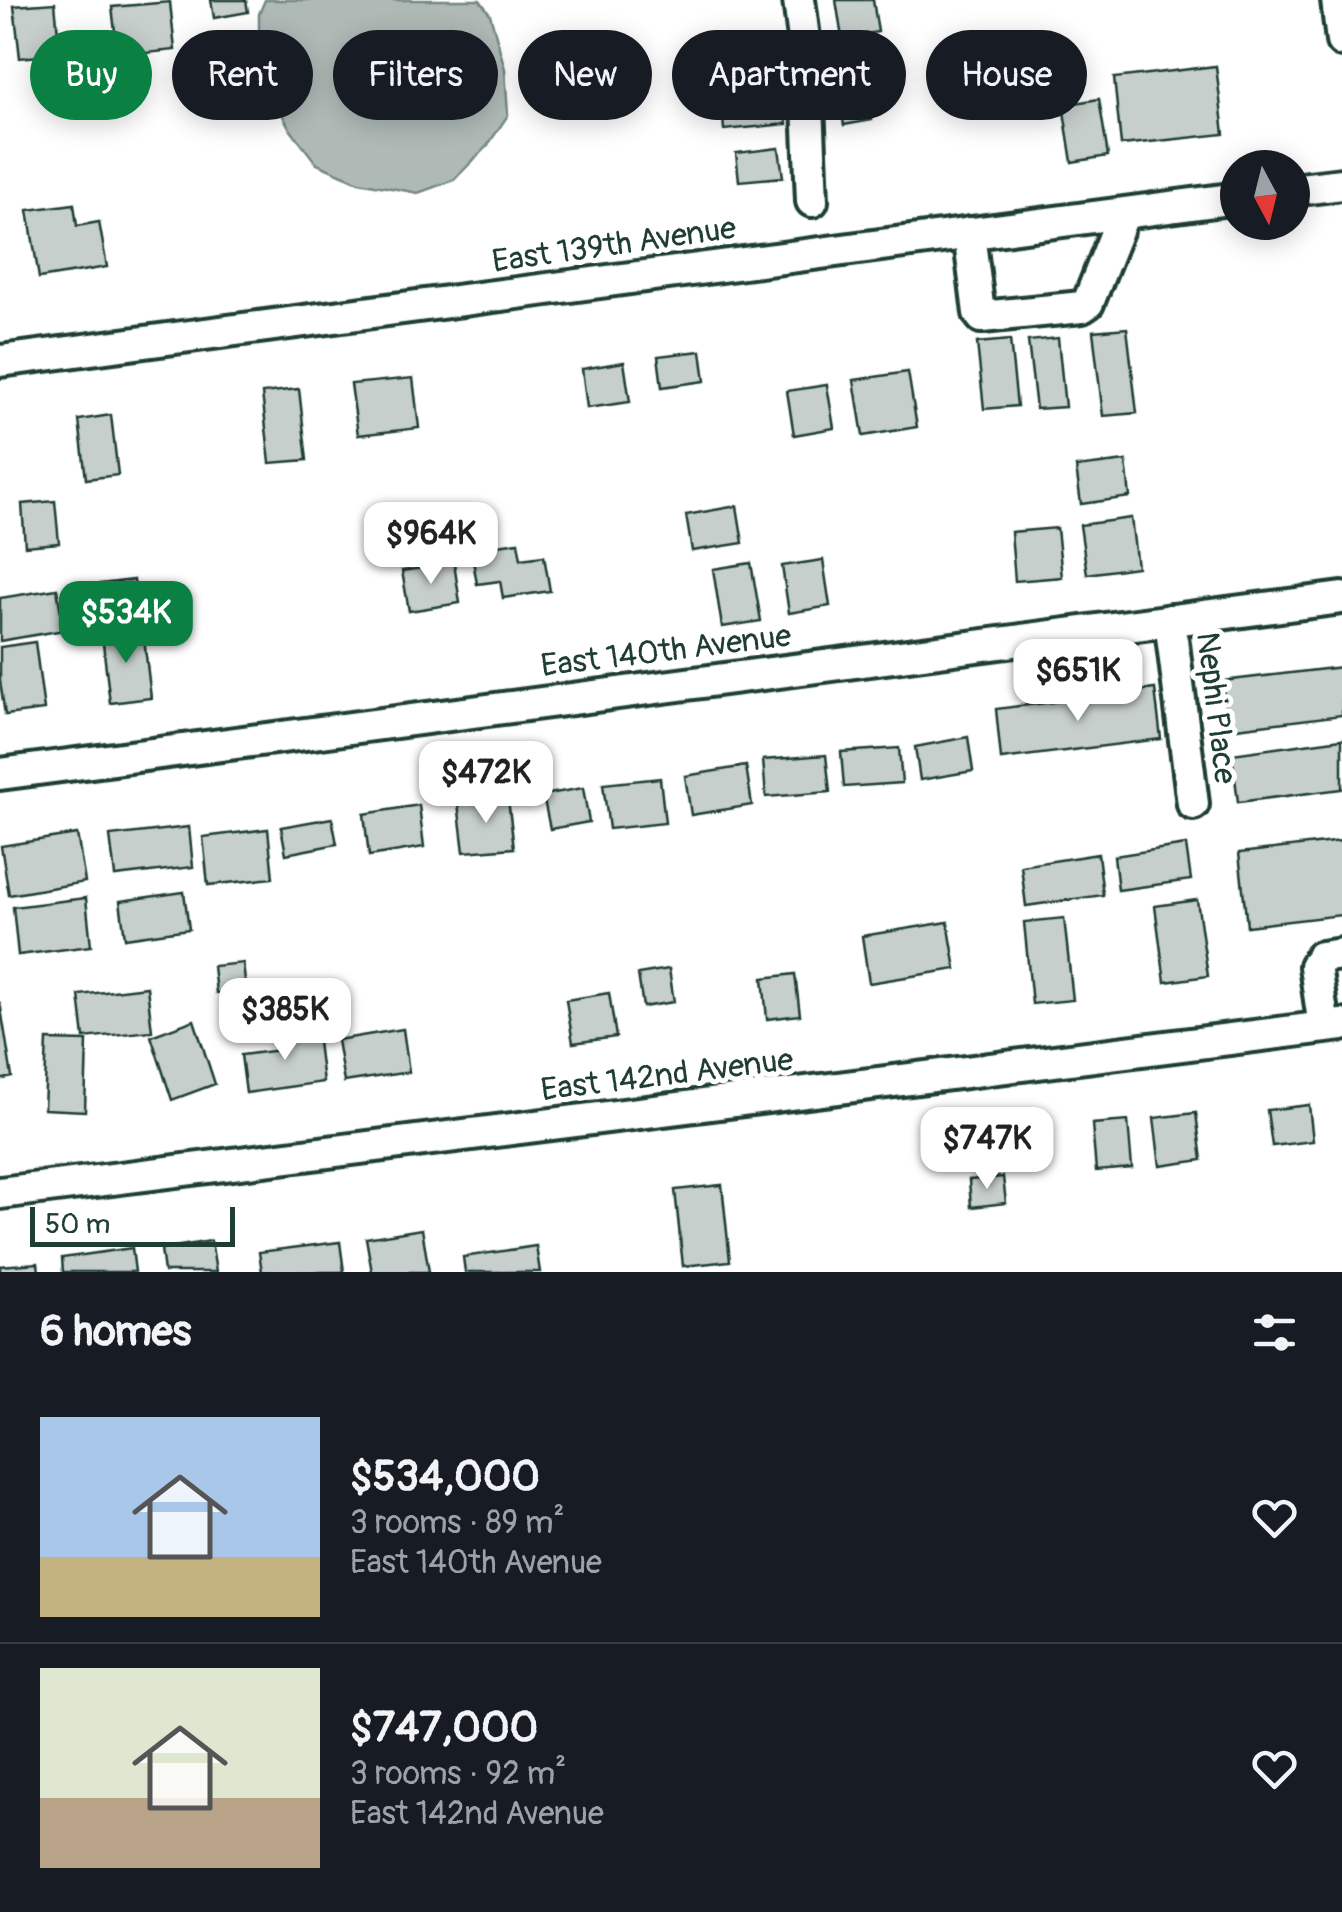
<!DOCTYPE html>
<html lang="en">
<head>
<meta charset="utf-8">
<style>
  :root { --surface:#171b24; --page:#20242c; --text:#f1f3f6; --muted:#9ea1a6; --line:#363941; --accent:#0b8043 }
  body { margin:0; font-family:Pangolin,sans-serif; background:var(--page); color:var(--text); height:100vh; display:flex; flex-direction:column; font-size:38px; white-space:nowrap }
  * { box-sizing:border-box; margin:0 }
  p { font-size:32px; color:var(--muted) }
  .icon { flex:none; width:55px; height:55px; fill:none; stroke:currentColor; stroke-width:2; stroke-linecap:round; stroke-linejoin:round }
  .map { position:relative; height:1272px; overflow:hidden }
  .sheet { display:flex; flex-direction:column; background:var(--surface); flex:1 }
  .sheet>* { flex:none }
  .guide { position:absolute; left:30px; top:30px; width:1282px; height:90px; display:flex; gap:20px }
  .needle { width:65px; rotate:173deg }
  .tools { position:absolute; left:1220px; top:150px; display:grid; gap:20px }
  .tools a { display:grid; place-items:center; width:90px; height:90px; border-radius:50%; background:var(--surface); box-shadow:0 5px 25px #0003; font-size:50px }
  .scale { position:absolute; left:30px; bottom:25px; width:205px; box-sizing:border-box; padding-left:10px; border:5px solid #1f3d34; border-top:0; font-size:28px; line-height:35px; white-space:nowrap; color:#1f3d34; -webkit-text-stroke:8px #fff; paint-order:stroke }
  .price { position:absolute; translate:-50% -85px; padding:0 22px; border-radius:20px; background:#fff; color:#222; font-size:32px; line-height:65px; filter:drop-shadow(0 2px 5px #0008) }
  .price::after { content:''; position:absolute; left:50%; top:60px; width:30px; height:22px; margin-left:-15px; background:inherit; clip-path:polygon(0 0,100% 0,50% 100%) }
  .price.current { background:var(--accent); color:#fff }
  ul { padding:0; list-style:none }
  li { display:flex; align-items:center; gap:30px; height:250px; padding:0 40px }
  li+li { border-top:2px solid var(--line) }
  li span { display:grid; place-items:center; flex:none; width:280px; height:200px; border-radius:0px; color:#555 }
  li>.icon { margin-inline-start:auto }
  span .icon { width:120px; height:120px; fill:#fffc; stroke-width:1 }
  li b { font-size:42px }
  h2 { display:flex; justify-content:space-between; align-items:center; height:120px; padding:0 40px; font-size:42px }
  .chip { padding:0 35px; border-radius:45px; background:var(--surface); box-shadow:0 5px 25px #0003; font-size:35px; line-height:90px }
  .chip.current { background:var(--accent); color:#fff }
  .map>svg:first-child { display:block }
</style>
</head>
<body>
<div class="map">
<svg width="1342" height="1272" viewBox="0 0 1342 1272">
  <rect width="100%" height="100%" fill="#fff"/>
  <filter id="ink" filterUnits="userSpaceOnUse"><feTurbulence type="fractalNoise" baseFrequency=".01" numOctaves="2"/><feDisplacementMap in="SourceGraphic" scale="20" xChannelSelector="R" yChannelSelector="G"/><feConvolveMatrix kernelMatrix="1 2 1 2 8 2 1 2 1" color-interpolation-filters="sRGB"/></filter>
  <g filter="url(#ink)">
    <!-- water -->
    <path fill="#afbab7" stroke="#758883" stroke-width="2.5" d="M265,0H480L490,14L505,69L508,115L488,145L454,180L418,193L359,182L317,164L290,129L269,90L259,45V14Z"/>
    <!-- building -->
    <path fill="#c7cfcc" stroke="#1f3d34" stroke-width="2.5" d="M211,0H246L248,12L214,18Z
      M836,0H873L878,32L842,38Z
      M170,2L175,50L118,56L112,7Z
      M55,3L60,54L20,58L14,6Z
      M1216,66L1224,134L1121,145L1114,78Z
      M864,76L872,120L844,125L836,82Z
      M784,99L787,124L724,130L722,104Z
      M1099,99L1108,156L1072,162L1063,105Z
      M779,148L783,177L739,181L736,153Z
      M74,204L77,226L99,222L107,267L39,278L28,210Z
      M1127,328L1137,413L1103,416L1093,331Z
      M1058,338L1065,407L1036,409L1028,341Z
      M1010,340L1017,406L984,409L977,343Z
      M701,351L705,381L662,387L658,356Z
      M624,362L630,402L587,408L582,369Z
      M908,372L917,427L863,436L854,380Z
      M413,378L419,428L358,435L351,384Z
      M827,385L834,428L794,435L787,391Z
      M299,389L307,460L270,463L262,393Z
      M111,415L118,475L86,479L79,420Z
      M1126,461L1130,497L1081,504L1076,467Z
      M55,501L59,543L25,546L22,504Z
      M737,506L743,543L692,551L686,515Z
      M1131,518L1137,567L1087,574L1080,525Z
      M1057,528L1062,577L1015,581L1011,532Z
      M518,542L521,559L544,556L550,591L503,598L500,581L477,584L471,549Z
      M823,560L830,606L789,613L782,566Z
      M454,563L460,603L409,611L402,571Z
      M751,563L761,621L722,627L713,569Z
      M134,580L140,623L71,631L66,588Z
      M57,589L64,630L0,641V598Z
      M143,630L151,698L110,703L102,635Z
      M35,642L44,710L5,715L0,681V647Z
      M1342,667V715L1228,729L1222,681Z
      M1155,689L1161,739L1001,759L996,709Z
      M968,737L973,771L920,780L915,747Z
      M1342,739V789L1238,802L1232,754Z
      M899,748L902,783L844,787L841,752Z
      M826,755L830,792L766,797L763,760Z
      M746,766L752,805L691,815L685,776Z
      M660,778L665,823L609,829L603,784Z
      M583,788L589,822L550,829L543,795Z
      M508,799L514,848L464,852L458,803Z
      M419,805L424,847L369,856L364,814Z
      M332,818L337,844L286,854L281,827Z
      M189,827L193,867L115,876L110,836Z
      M268,829L273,878L208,885L203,837Z
      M77,834L85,882L9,895L1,846Z
      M1342,841V915L1247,926L1239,853Z
      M1186,845L1191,880L1118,890L1114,856Z
      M1098,854L1103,895L1026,906L1021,866Z
      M184,892L189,929L125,938L120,901Z
      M86,898L91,946L18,955L13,907Z
      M1197,900L1208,976L1165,982L1155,906Z
      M1064,918L1073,1000L1032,1004L1024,922Z
      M948,922L956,969L869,983L862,936Z
      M243,963L246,991L216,993L213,966Z
      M669,969L674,1002L643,1007L638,974Z
      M795,974L800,1015L767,1019L763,978Z
      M147,987L152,1031L84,1038L79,995Z
      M609,993L616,1037L573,1043L566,1000Z
      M0,1002L12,1077L0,1080Z
      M194,1020L215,1084L172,1100L151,1036Z
      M316,1026L323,1082L246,1093L241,1055L280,1050L277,1031Z
      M403,1029L409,1072L344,1082L337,1040Z
      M47,1040L87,1041L85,1111L44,1109Z
      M1309,1105L1313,1141L1272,1146L1267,1110Z
      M1196,1113L1202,1160L1160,1166L1154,1118Z
      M1128,1121L1132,1168L1096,1171L1092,1124Z
      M1003,1177L1006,1203L971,1207L969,1180Z
      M722,1185L730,1261L683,1266L675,1190Z
      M422,1229L429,1272H372L366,1238Z
      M211,1241L216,1272H164L161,1249Z
      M340,1242L344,1272H262L259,1252Z
      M536,1246L540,1272H465L463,1257Z
      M132,1248L135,1272H63L62,1258Z
      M38,1263L39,1272H0V1266Z"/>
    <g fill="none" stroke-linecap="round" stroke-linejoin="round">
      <!-- minor casing -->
      <g stroke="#1f3d34" stroke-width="38">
        <path id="minor" d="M799,0L806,54L812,201
          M1337,0L1342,41
          M1292,190L1342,184
          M969,233L979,313L982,317L1082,307L1088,303L1124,213
          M0,361L1238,198
          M1170,620L1193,804
          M0,774L1342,598
          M1324,1027L1315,966L1321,957L1342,954
          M0,1193L1342,1025"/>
      </g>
      <!-- minor -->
      <use href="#minor" stroke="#fff" stroke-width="30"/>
    </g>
  </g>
  <g text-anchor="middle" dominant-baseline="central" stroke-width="10" stroke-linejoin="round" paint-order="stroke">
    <!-- street labels -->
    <g font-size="32" fill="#1f3d34" stroke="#fff">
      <text transform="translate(614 245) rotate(-8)">East 139th Avenue</text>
      <text transform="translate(666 651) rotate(-7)">East 140th Avenue</text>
      <text transform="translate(1216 708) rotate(83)">Nephi Place</text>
      <text transform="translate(667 1075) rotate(-7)">East 142nd Avenue</text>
    </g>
  </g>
</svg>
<div class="tools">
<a><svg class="needle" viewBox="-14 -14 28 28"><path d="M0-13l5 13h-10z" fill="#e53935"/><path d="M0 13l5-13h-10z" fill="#9ea1a6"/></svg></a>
</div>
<div class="scale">50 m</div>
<b class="price" style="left:431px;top:587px">$964K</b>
<b class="price current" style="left:126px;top:666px">$534K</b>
<b class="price" style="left:1078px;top:724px">$651K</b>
<b class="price" style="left:486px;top:826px">$472K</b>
<b class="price" style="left:285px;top:1063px">$385K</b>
<b class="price" style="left:987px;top:1192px">$747K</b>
<div class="guide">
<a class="chip current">Buy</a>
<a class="chip">Rent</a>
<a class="chip">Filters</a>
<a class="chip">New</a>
<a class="chip">Apartment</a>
<a class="chip">House</a>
</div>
</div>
<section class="sheet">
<h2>6 homes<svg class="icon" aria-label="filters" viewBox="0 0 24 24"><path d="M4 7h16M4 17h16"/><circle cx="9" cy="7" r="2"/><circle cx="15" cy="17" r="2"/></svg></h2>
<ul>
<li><span style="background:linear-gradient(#a9c7e8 70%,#c2b280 0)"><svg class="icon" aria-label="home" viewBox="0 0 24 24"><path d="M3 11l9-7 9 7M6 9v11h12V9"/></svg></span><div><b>$534,000</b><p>3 rooms · 89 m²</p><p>East 140th Avenue</p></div><svg class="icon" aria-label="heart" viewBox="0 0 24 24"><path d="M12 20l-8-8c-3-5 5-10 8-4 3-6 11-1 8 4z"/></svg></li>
<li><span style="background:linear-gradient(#dfe7d0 65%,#b9a48a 0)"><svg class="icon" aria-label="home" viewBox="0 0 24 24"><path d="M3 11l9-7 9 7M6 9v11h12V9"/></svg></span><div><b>$747,000</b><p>3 rooms · 92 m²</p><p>East 142nd Avenue</p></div><svg class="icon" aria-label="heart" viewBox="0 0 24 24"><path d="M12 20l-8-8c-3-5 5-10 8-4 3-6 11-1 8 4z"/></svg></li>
</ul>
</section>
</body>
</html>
